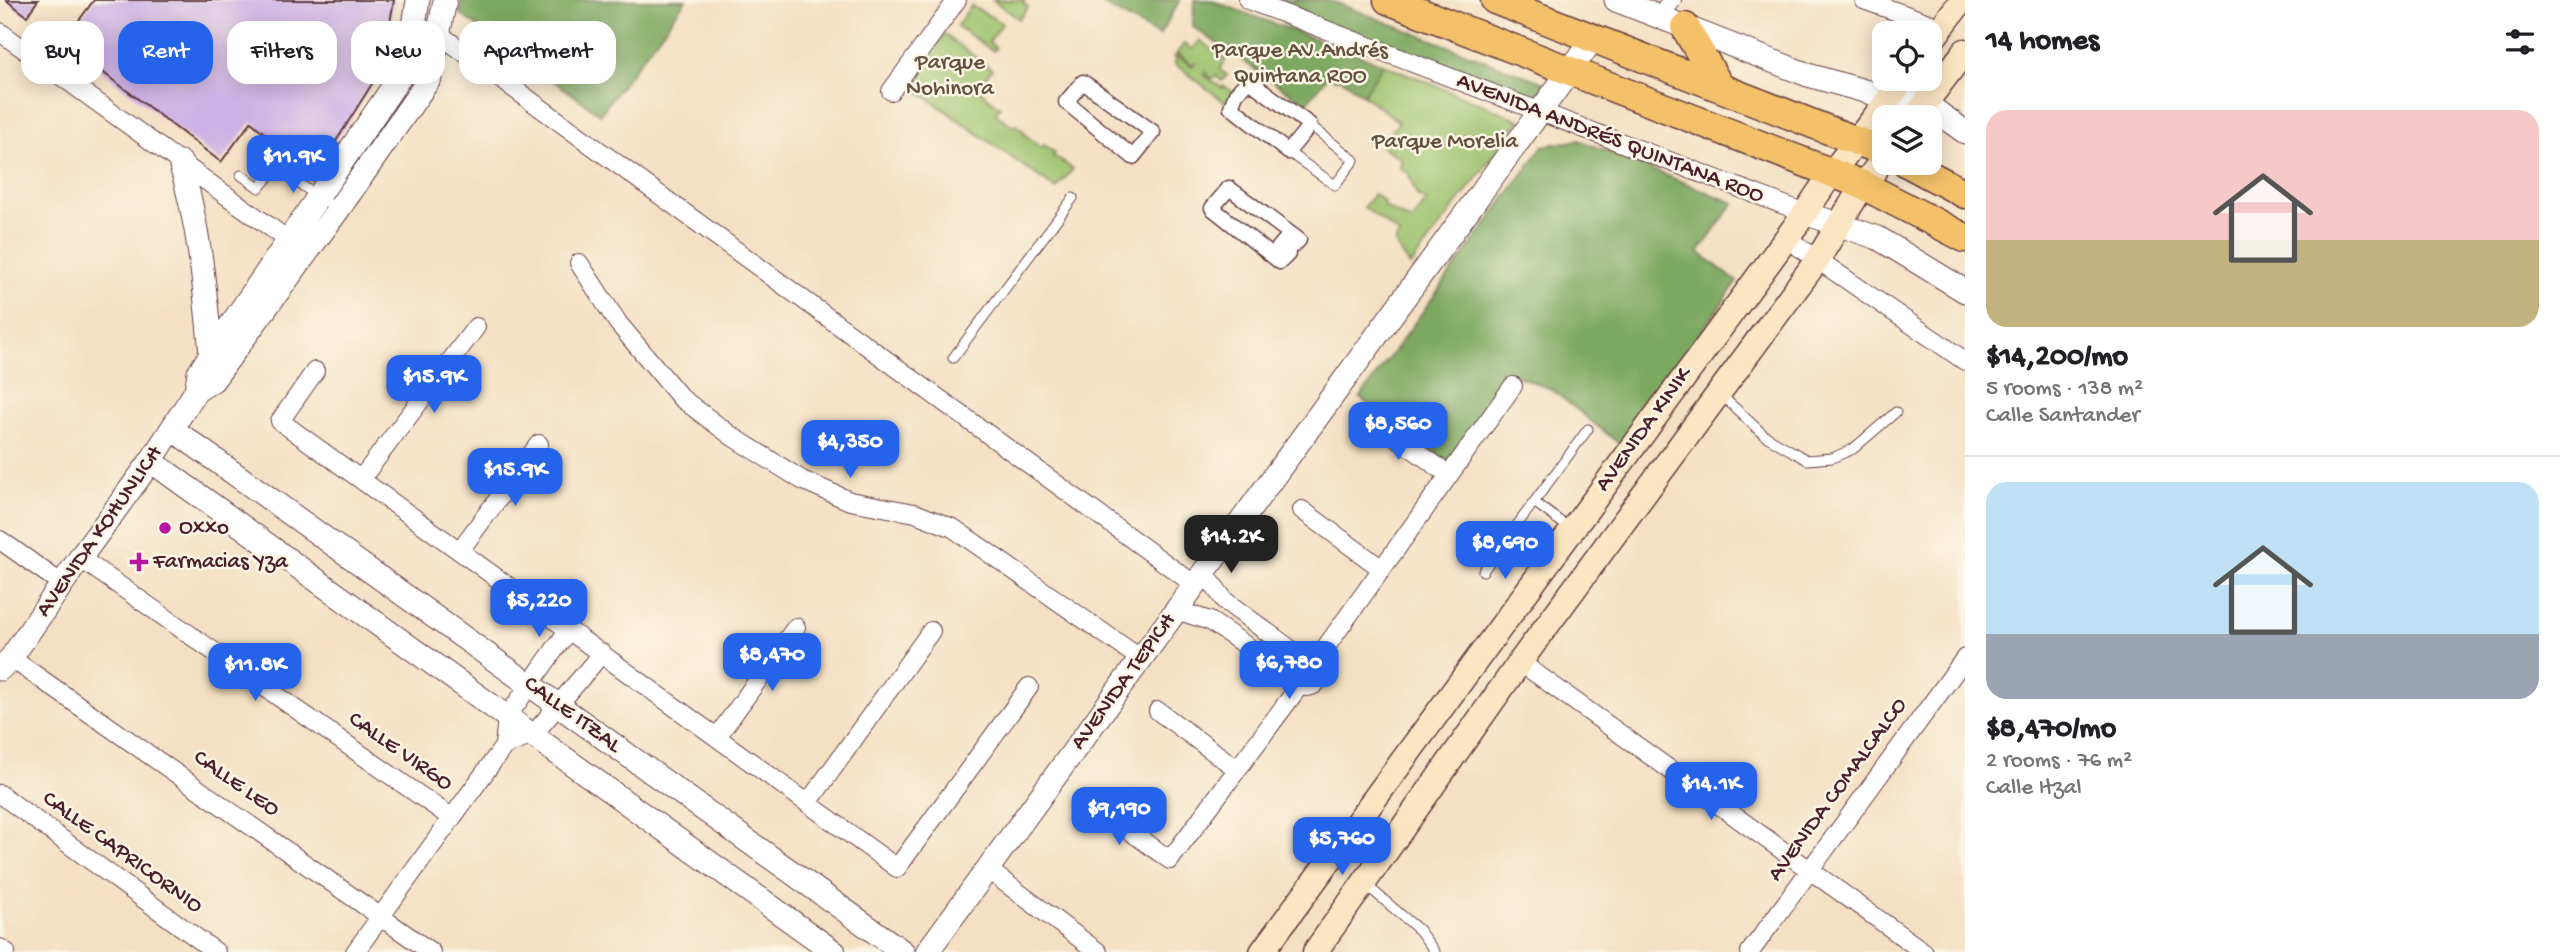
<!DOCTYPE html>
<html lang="en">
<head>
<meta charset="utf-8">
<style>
  :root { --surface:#fff; --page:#f6f6f6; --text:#202124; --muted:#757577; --line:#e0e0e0; --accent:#2563eb }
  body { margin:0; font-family:"Gochi Hand",sans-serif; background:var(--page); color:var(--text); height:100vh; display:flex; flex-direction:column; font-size:26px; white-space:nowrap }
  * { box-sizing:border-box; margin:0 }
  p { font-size:23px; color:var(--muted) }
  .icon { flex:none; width:38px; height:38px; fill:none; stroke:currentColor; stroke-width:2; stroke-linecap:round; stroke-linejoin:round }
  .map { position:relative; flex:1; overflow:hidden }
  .sheet { display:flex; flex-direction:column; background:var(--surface); width:595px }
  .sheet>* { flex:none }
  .hud { position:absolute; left:21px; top:21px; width:665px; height:63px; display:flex; gap:14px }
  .fabs { position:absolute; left:1872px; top:21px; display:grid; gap:14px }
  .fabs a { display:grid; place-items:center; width:70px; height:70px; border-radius:14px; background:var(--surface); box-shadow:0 4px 18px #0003; font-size:35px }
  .price { position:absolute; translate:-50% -60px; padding:0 16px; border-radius:14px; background:var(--accent); color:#fff; font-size:23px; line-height:46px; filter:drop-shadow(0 2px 4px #0008) }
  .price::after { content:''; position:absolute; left:50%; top:42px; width:21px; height:16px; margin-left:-10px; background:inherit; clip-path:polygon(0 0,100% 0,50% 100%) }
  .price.selected { background:#222; color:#fff }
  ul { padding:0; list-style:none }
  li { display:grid; align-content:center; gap:14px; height:371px; padding:0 21px }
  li+li { border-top:2px solid var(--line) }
  li span { display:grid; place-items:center; height:217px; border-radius:21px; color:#555 }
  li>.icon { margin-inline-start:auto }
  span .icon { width:126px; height:126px; fill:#fffc; stroke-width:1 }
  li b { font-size:30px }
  h2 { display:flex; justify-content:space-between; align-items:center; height:84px; padding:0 21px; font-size:30px }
  .pill { padding:0 24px; border-radius:21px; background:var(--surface); box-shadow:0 4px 18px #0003; font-size:24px; line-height:63px }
  .pill.selected { background:var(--accent); color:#fff }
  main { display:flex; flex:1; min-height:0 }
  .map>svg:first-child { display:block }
</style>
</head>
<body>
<main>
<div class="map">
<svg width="1965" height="952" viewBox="0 0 1965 952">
  <rect width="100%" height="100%" fill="#fcf5e5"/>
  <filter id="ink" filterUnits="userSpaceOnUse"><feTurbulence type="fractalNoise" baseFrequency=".0143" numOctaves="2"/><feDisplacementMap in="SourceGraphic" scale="14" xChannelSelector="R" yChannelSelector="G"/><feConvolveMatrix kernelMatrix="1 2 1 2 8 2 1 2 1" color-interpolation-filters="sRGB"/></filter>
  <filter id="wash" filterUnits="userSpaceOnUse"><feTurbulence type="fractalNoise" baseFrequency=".00686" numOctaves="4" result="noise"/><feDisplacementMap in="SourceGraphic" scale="28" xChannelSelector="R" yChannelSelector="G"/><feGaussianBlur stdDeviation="1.57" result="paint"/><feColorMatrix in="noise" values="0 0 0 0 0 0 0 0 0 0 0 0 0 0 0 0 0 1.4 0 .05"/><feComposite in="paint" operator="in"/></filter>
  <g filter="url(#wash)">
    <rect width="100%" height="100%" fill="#f4e0c3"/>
    <!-- green -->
    <path fill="#9cc26d" stroke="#73704c" stroke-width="2" d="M993,0H1025L1023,3L1028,7L1019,19Z
      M971,6L1002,23L989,42L996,48L993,51L957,26Z
      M945,35L992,69L977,88L1000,107L995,113L1013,126L1015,124L1025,132L1024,134L1041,148L1044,145L1055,153L1053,156L1073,169L1056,189L908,84Z
      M1200,40L1226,60L1219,69L1227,75L1222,81L1216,76L1212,79L1206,74V72L1204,75L1222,88L1224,86L1232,91L1231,107L1174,63L1177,59L1174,57L1176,55L1192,66L1195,63L1191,64L1177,53L1184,44L1193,49Z
      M1383,64L1520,120L1410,266L1395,244L1399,234L1364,207L1374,194L1384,202L1383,206L1411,221L1427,201L1417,196L1409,174L1400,168L1401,159L1380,145L1399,122L1363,95Z"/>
    <!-- forest -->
    <path fill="#7da860" stroke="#646446" stroke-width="2" d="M462,0H686L600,114L460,14Z
      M1095,0H1180L1159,36Z
      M1194,0H1210L1383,64L1363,95L1339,77L1336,80L1329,75L1306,104L1193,27Z
      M1258,0H1329L1547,84L1534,103Z
      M1579,140L1734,203L1699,252L1737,282L1621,445L1551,389L1510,373L1447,462L1360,398L1543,146Z"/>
    <g id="blocks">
      <!-- building -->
      <path fill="#cdb0e5" d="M6,0H38L27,16Z
        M94,0H394L382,68L328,154L276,143L251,122L221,162L63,42Z"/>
    </g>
  </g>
  <g filter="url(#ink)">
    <use href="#blocks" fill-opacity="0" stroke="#643c42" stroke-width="2"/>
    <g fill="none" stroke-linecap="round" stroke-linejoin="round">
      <!-- service casing -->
      <g stroke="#643c42" stroke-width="11">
        <path id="service" d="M1310,125L1354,160L1335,185L1288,152Z
          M241,175L259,188L276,168L338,210
          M953,358L1073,198
          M1720,394L1764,435L1807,460L1832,458L1853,449L1896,412
          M1534,502L1569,528
          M1483,571L1588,429
          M1364,883L1419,930L1435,952"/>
      </g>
      <!-- pedestrian casing -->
      <g stroke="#643c42" stroke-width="17">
        <path id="pedestrian" d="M1248,80L1310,125L1288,152L1231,107L1236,94Z
          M1083,82L1153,132L1133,157L1066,102Z
          M1229,188L1299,240L1294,245L1286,239L1279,247L1288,254L1280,262L1212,208Z"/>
      </g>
      <!-- minor casing -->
      <g stroke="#643c42" stroke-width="20">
        <path id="minor" d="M1248,0L1805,213
          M1864,0L1942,28
          M1659,17L1672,0
          M0,32L288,240
          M439,34L1195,585
          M891,91L957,0
          M1786,238L1965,361
          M579,263L618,323L681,398L733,437L802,480L850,501L915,513L953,528L1141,659
          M315,371L280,421L897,868L1029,687
          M1370,418L1449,475
          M361,479L476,327
          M1302,510L1382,569
          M0,540L62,584
          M460,550L539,444
          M80,558L452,818
          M1204,572L1225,601L1309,663
          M1176,610L1210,621L1296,680
          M11,658L431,952
          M1520,662L1924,952
          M1295 675a12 12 0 1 1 24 0a12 12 0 1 1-24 0Z
          M1313,665L1513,386
          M1158,711L1237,769
          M717,737L796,627
          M504,746L533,735L602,653
          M0,794L216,952
          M808,803L931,631
          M1091,803L1170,860L1300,685
          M987,869L1098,952
          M0,948L6,952
          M355,952L504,746L507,717L569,629
          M1750,952L1965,658"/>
      </g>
      <!-- tertiary casing -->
      <g stroke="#643c42" stroke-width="25">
        <path id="tertiary" d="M1616,0L1808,75L1889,98L1926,104L1965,132
          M180,162C199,225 205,288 211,354L215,357
          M1805,213L1878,238L1965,291
          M196,391L213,380L338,210L430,78L445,0
          M172,429L903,952
          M151,461L834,952
          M0,669L11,658L80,558L151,461L196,391L199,373L211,354L408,65L418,0
          M927,952L1593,39"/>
      </g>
      <!-- secondary casing -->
      <g stroke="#643c42" stroke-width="27">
        <path id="secondary" d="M1930,43L1962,0
          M1915,117L1965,51
          M1262,952L1805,213L1831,174L1904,79
          M1315,952L1520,662L1818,259L1863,185L1885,157"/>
      </g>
      <!-- primary casing -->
      <g stroke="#643c42" stroke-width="31">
        <path id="primary" d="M1388,0L1863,185L1965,238
          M1495,0L1885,152
          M1685,27L1720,87
          M1907,163L1965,194"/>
      </g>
      <!-- service -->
      <use href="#service" stroke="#fff" stroke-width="9"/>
      <!-- pedestrian -->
      <use href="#pedestrian" stroke="#fff" stroke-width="14"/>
      <!-- minor -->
      <use href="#minor" stroke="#fff" stroke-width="18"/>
      <!-- tertiary -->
      <use href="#tertiary" stroke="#fff" stroke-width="23"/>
      <!-- secondary -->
      <use href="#secondary" stroke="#fbe6c3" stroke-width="24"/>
      <!-- primary -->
      <use href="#primary" stroke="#f4c16a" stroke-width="28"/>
    </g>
  </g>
  <!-- markers -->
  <g fill="#b5179e" stroke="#fcf5e5" stroke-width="2.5">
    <circle cx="165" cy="528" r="7"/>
    <path d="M135.5 551.5h7v7h7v7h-7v7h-7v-7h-7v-7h7z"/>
  </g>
  <g text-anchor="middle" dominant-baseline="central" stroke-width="5" stroke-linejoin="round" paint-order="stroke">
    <!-- park labels -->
    <g font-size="23" fill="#63503f" stroke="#fcf5e5">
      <text x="1300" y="51">Parque AV.Andrés<tspan x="1300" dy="26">Quintana ROO</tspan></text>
      <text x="950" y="63">Parque<tspan x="950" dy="26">Nohinora</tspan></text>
      <text x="1445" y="142">Parque Morelia</text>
    </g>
    <!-- street labels -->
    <g font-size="23" fill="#4a1f2b" stroke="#fcf5e5">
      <text transform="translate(1610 139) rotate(21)">AVENIDA ANDRÉS QUINTANA ROO</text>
      <text transform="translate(1644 430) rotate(-54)">AVENIDA KINIK</text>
      <text transform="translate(100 532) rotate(-55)">AVENIDA KOHUNLICH</text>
      <text transform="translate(1124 682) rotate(-54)">AVENIDA TEPICH</text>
      <text transform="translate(572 715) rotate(36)">CALLE ITZAL</text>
      <text transform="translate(400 752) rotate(35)">CALLE VIRGO</text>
      <text transform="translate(236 784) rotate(35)">CALLE LEO</text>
      <text transform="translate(1838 790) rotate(-54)">AVENIDA COMALCALCO</text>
      <text transform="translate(122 853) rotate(36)">CALLE CAPRICORNIO</text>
    </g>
    <!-- poi labels -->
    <g font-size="23" fill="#4a1f2b" stroke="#fcf5e5" text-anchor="start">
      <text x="179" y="528">Oxxo</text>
      <text x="153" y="562">Farmacias Yza</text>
    </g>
  </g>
</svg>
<div class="fabs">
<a><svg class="icon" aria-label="locate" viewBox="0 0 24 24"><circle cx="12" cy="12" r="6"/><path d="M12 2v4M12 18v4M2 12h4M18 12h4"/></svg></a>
<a><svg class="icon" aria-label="layers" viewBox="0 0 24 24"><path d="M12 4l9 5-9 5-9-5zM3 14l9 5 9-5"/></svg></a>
</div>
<b class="price" style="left:293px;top:195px">$11.9K</b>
<b class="price" style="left:434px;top:415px">$15.9K</b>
<b class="price" style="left:1398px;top:462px">$8,560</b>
<b class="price" style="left:850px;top:480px">$4,350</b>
<b class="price" style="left:515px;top:508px">$15.9K</b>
<b class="price selected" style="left:1231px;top:575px">$14.2K</b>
<b class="price" style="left:1505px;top:581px">$8,690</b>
<b class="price" style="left:539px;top:639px">$5,220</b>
<b class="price" style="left:772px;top:693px">$8,470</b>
<b class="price" style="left:1289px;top:701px">$6,780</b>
<b class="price" style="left:255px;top:703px">$11.8K</b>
<b class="price" style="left:1711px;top:822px">$14.1K</b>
<b class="price" style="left:1119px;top:847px">$9,190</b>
<b class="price" style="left:1342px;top:877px">$5,760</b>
<div class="hud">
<a class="pill">Buy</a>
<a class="pill selected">Rent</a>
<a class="pill">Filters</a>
<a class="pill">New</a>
<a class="pill">Apartment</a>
</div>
</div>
<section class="sheet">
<h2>14 homes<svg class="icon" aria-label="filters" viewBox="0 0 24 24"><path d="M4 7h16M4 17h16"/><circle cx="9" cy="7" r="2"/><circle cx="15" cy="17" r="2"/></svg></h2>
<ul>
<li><span style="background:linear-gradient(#f6c9c9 60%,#c2b280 0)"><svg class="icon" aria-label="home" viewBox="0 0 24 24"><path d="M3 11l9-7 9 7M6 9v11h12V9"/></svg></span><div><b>$14,200/mo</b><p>5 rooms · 138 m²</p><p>Calle Santander</p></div></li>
<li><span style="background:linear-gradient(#bfe0f5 70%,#9aa5b1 0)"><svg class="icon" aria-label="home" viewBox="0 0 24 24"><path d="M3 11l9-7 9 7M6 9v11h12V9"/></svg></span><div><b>$8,470/mo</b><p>2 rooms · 76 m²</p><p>Calle Itzal</p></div></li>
</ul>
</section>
</main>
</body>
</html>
